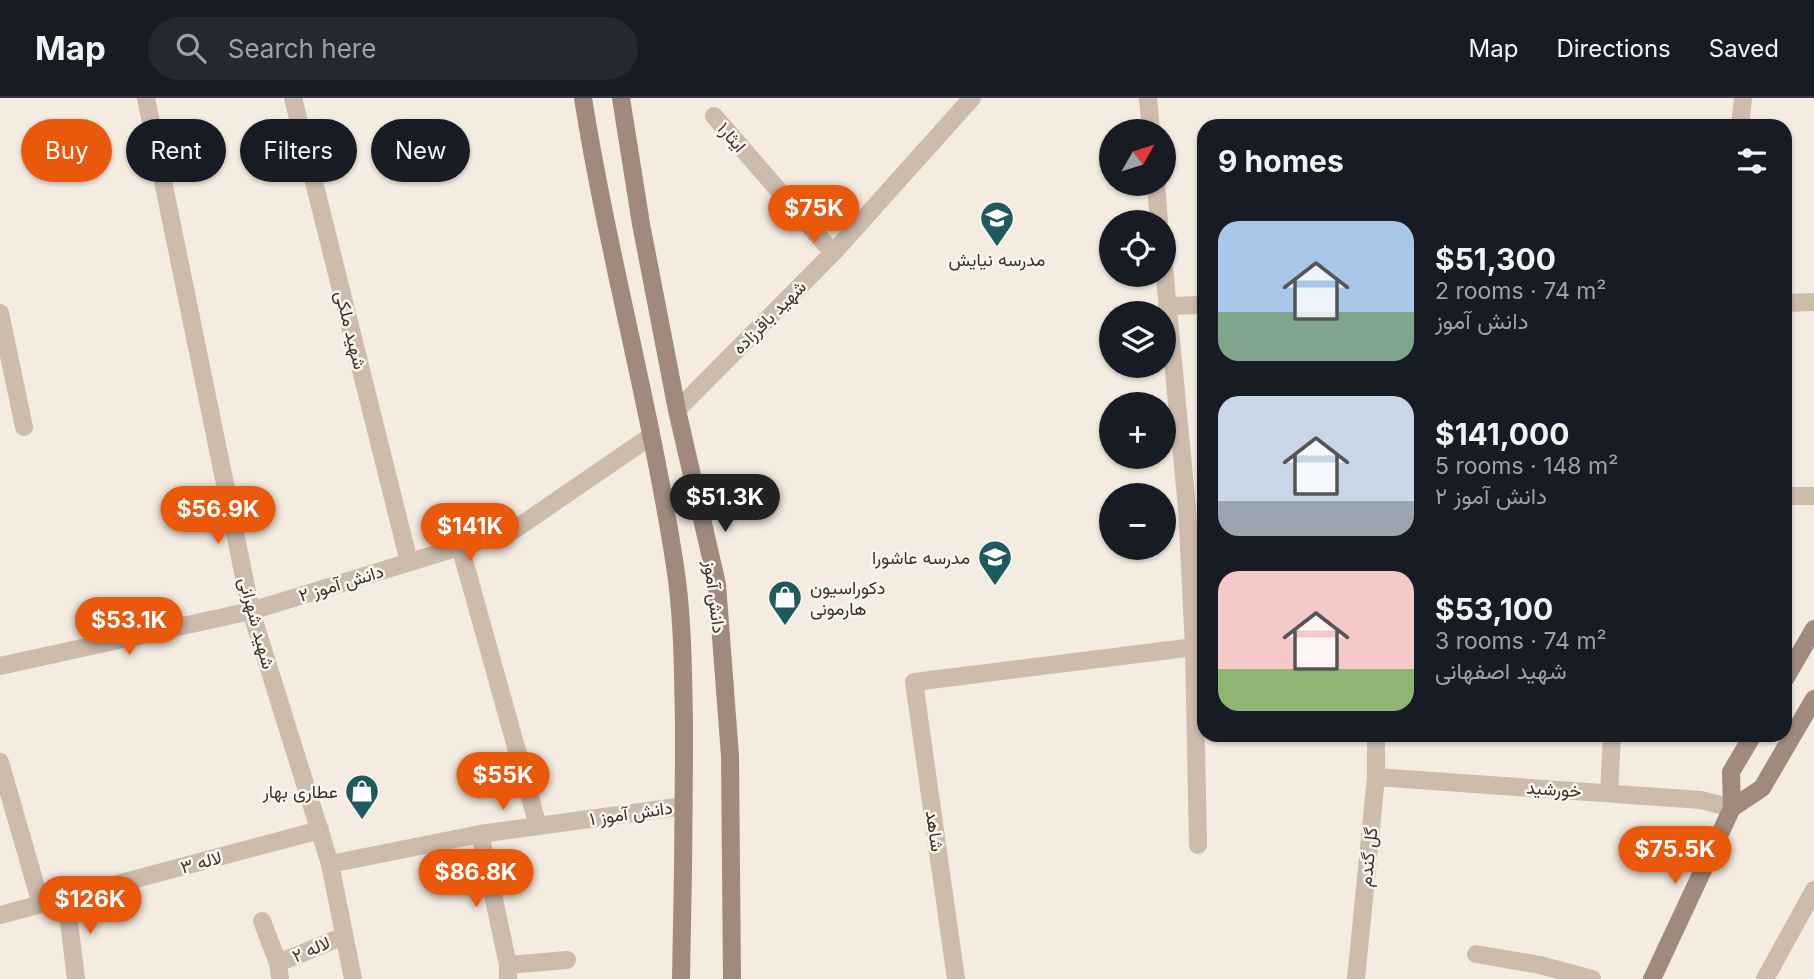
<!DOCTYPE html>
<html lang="en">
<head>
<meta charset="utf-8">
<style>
  :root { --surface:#171b24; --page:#242831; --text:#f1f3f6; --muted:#9ea1a6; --line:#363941; --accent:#ea580c }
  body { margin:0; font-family:Inter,Vazirmatn,sans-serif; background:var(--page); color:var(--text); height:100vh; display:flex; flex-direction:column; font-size:26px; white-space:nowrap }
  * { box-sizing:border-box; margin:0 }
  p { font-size:23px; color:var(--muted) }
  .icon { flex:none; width:38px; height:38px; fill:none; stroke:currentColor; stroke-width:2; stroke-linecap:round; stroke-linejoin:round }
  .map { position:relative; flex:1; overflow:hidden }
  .panel { position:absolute; left:1197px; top:21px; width:595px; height:623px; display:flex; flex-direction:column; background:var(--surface); border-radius:21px; box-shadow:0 2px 5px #0004 }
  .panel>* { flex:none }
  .hud { position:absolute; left:21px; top:21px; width:665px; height:63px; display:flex; gap:14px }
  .needle { width:46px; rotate:51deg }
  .tools { position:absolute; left:1099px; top:21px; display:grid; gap:14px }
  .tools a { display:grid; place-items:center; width:77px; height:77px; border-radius:50%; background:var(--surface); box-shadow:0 2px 5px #0004; font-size:35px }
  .price { position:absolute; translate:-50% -60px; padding:0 16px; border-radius:24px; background:var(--accent); color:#fff; font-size:23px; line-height:46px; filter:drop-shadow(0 2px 4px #0008) }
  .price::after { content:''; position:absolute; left:50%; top:42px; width:21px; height:16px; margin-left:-10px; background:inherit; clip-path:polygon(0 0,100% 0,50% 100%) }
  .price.on { background:#222; color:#fff }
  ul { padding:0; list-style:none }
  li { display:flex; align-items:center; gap:21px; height:175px; padding:0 21px }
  li span { display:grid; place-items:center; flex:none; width:196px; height:140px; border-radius:21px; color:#555 }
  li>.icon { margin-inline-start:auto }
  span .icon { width:84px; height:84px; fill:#fffc; stroke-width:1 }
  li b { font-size:30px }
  h2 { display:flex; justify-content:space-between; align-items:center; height:84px; padding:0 21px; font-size:30px }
  .tag { padding:0 24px; border-radius:32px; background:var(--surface); box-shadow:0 2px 5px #0004; font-size:24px; line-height:63px }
  .tag.on { background:var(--accent); color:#fff }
  header { display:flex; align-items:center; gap:42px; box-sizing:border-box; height:98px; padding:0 35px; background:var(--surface); border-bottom:2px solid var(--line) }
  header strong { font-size:33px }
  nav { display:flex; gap:38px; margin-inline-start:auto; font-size:24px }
  .search { width:490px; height:63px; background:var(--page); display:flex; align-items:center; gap:18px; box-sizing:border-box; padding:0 24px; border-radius:38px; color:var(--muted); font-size:26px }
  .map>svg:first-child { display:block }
</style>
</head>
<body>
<header>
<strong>Map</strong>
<div class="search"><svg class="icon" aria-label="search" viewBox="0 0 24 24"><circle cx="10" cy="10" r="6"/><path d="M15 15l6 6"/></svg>Search here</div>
<nav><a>Map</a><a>Directions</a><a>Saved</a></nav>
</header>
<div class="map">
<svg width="1814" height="881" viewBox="0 0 1814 881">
  <rect width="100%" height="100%" fill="#f4ebe1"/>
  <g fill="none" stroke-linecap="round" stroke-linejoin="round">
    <!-- street -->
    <path stroke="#cdbbac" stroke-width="18" d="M146,0L251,513L330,766L353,881
      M293,0L409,464
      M1148,0L1151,33
      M714,18L833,155
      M1740,28L1743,0
      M1156,86L1159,124
      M1164,169L1187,410L1194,549L1198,747
      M1785,205L1814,204
      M1167,208L1204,207
      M0,215L24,329
      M677,312L833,155L972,0
      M1785,398H1814
      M460,448L538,728
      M0,568L251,513L514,432L651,338
      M0,664L41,806
      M1376,679L1701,702L1732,710
      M1609,695L1612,637
      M480,736L508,867V881
      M330,766L480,736L684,708
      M66,799L76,881
      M0,817L320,732
      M262,823L278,865L280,881
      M1476,856L1540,867L1592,881
      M278,865L344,838
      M508,867L567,862
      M956,881L914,584L1194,549
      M1356,881L1376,679V637
      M1765,881L1814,792"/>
    <!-- secondary -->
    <path stroke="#a18a7d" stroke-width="18" d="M583,0C608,157 651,311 675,468C683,520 683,574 684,627C684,711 683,796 681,881
      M621,0L641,126L677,312L717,486L730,658L732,881
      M1785,581L1814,531
      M1732,710L1762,690L1814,601
      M1652,881L1732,710L1731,674L1753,637"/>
  </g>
  <!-- icons -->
  <defs>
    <g id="school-pin" transform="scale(1.75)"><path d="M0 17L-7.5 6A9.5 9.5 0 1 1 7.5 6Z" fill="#1f5a5e" stroke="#fbf5ee"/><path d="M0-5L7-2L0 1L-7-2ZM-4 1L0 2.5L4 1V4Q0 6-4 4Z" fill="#fff"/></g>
    <g id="shop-pin" transform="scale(1.75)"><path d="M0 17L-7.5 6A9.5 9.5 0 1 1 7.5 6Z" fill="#1f5a5e" stroke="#fbf5ee"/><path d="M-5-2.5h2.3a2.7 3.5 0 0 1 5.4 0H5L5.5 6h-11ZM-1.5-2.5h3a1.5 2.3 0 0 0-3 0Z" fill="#fff"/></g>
  </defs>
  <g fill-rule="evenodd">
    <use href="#school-pin" x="997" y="120"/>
    <use href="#school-pin" x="995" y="459"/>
    <use href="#shop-pin" x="785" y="499"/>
    <use href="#shop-pin" x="362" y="693"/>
  </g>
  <g text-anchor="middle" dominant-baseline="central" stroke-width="5" stroke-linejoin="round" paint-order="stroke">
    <!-- street labels -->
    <g font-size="18" fill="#3b302b" stroke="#fbf5ee">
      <text transform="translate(732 39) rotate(49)">ایثار۱</text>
      <text transform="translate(769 219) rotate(-45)">شهید باقرزاده</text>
      <text transform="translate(351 232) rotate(76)">شهید ملکی</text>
      <text transform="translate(341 485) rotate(-17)">دانش آموز ۲</text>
      <text transform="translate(715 499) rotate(83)">دانش آموز</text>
      <text transform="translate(257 525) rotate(75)">شهید شهرانی</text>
      <text transform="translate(1554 691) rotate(4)">خورشید</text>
      <text transform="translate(631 715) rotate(-8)">دانش آموز ۱</text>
      <text transform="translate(935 733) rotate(82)">شاهد</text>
      <text transform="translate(1368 759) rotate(-84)">گل گندم</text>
      <text transform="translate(201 764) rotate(-15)">لاله ۳</text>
      <text transform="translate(311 851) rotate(-23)">لاله ۲</text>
    </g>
    <!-- poi labels -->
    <g font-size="18" fill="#3b302b" stroke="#fbf5ee" text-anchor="end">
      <text x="997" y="161" text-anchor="middle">مدرسه نیایش</text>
      <text x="970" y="459">مدرسه عاشورا</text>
      <text x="810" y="489" text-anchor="start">دکوراسیون<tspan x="810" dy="21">هارمونی</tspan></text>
      <text x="338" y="693">عطاری بهار</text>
    </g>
  </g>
</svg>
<div class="tools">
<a><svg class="needle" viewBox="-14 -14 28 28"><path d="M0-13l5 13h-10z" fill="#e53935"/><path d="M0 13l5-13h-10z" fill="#9ea1a6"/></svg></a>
<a><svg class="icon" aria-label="locate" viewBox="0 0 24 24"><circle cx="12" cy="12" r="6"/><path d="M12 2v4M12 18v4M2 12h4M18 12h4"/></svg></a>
<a><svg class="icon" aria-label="layers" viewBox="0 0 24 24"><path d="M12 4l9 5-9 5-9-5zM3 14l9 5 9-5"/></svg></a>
<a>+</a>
<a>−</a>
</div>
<b class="price" style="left:814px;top:147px">$75K</b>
<b class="price on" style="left:725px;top:436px">$51.3K</b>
<b class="price" style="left:218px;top:448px">$56.9K</b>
<b class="price" style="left:470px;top:465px">$141K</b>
<b class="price" style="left:129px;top:559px">$53.1K</b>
<b class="price" style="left:503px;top:714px">$55K</b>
<b class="price" style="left:1675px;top:788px">$75.5K</b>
<b class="price" style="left:476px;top:811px">$86.8K</b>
<b class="price" style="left:90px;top:838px">$126K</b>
<div class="hud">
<a class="tag on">Buy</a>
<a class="tag">Rent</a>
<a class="tag">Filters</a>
<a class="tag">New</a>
</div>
<section class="panel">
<h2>9 homes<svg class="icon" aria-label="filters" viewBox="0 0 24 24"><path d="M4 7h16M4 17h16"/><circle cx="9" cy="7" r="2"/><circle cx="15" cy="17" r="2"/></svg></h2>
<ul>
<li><span style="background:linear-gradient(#a9c7e8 65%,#7fa58c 0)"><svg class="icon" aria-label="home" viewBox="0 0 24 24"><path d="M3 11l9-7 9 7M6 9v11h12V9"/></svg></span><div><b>$51,300</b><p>2 rooms · 74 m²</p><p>دانش آموز</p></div></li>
<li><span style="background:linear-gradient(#c9d6e8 75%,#9aa5b1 0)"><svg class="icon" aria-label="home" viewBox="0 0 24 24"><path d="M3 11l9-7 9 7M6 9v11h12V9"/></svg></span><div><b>$141,000</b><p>5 rooms · 148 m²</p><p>دانش آموز ۲</p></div></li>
<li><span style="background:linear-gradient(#f6c9c9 70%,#8fb573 0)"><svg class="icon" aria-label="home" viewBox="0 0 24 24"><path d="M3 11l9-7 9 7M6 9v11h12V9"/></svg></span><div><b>$53,100</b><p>3 rooms · 74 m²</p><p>شهید اصفهانی</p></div></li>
</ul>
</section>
</div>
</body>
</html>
